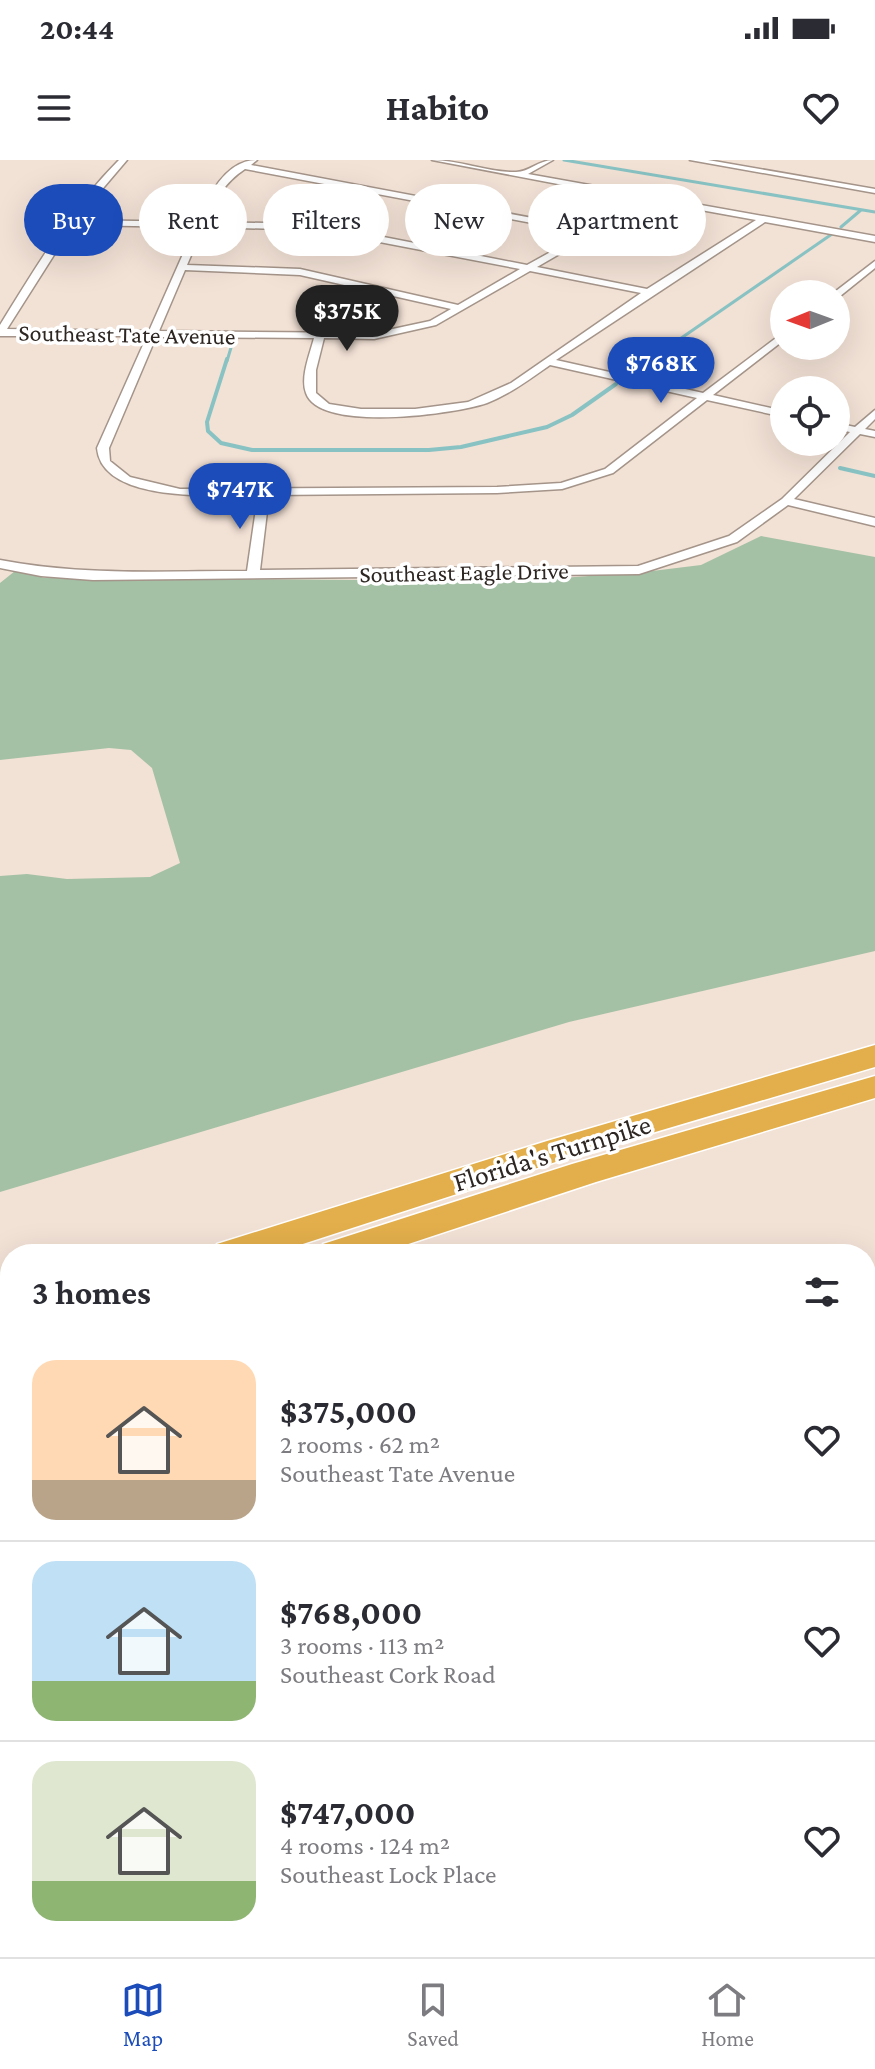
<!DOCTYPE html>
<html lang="en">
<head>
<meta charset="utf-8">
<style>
  :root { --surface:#fff; --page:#f7f7f7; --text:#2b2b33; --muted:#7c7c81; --line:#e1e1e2; --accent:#1b4cb9 }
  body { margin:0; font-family:"Crimson Pro",serif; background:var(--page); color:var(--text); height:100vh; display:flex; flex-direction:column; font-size:30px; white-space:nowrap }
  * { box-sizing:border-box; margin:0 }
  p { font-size:26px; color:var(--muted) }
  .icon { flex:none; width:44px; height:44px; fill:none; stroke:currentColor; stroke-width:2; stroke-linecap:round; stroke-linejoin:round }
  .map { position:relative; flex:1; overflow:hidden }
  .sheet { position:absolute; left:0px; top:1084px; width:876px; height:714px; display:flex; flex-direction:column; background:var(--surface); border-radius:32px 32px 0 0; box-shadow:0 8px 32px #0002 }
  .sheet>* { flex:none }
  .top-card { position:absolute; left:24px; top:24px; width:828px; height:72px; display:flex; gap:16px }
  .needle { width:52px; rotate:269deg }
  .fabs { position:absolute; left:770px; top:120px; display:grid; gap:16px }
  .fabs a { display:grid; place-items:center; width:80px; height:80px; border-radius:50%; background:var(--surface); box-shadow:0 8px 32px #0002; font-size:40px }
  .price { position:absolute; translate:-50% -68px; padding:0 18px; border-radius:28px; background:var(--accent); color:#fff; font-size:26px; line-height:52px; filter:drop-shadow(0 2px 4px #0008) }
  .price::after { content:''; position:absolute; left:50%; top:48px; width:24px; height:18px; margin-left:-12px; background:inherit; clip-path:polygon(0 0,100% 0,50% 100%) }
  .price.current { background:#222; color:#fff }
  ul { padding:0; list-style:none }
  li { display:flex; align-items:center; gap:24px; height:200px; padding:0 32px }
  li+li { border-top:2px solid var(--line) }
  li span { display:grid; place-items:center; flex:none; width:224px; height:160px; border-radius:24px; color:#555 }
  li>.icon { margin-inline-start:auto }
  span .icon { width:96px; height:96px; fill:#fffc; stroke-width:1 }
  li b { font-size:34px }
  h2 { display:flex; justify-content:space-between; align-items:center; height:96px; padding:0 32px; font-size:34px }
  .chip { padding:0 28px; border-radius:36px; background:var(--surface); box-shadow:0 8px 32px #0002; font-size:28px; line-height:72px }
  .chip.current { background:var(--accent); color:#fff }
  .status { display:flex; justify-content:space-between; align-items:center; height:56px; padding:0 40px; background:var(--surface); direction:ltr }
  .status svg { height:22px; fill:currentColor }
  header { display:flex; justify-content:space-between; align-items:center; height:104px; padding:0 32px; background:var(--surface); font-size:36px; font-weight:700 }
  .tab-bar { display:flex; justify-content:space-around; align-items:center; height:112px; border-top:2px solid var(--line); background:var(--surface); font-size:22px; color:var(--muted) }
  .tab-bar a { display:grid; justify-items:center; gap:4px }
  .tab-bar .current { color:var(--accent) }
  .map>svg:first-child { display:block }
</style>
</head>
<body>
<div class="status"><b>20:44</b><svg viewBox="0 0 49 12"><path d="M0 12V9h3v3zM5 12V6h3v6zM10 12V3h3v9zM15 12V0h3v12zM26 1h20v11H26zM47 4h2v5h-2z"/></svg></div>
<header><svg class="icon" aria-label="menu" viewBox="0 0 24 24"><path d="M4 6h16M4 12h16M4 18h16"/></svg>Habito<svg class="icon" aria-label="heart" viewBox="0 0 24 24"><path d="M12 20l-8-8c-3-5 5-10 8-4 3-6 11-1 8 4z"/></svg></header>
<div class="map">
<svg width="875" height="1797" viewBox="0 0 875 1797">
  <rect width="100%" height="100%" fill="#f2e1d5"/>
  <!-- green -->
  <path fill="#a4c1a6" d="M761,376L875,397V791L569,862L0,1032V716L27,714L67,719L150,717L180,703L152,608L131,590L109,588L0,600V423L15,411L45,418L520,421L644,412L701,405Z"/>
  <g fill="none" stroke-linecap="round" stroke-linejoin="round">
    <!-- stream-far1 -->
    <path stroke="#88c2c3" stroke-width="3" d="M564,0L875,52
      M841,67L861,50
      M227,201L233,181
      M648,201L832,74"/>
    <!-- stream -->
    <path stroke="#88c2c3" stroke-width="4" d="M227,199L207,262L208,271L221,283L252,290H429L461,287L547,267L572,255L616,224
      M632,212L651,199
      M840,308L875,316"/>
    <!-- street casing -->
    <g stroke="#a49489" stroke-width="3">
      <path id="street" d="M119,0H127L76,60L197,62C208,37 225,0 257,0L251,5L591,69L642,40L432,0C460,0 490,13 516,12C529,12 539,0 553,0L528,14L875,76V82L765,62L556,200L703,233L784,172V180L713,235L784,251V257L707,240L613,313L562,329L497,333L269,335L260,410L638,406L729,376L782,339L850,272L836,269V263L855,267L875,250V259L865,269L875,271V277L860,274L794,339L875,358V366L788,345L737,382L639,414L93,420L41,416L0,408V400C82,416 164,411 247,411L258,335C217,335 102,344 97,288L147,176H0V165C36,107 70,49 119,0ZM245,9L585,73L527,105L317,64L206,62C216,39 224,23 245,9ZM651,41L756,60L647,129L537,107ZM73,65L195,67L149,171L7,169ZM203,67L317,70L520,109L458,145L300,109L187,105ZM185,110L300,115L451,149L430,161L374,173L159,171ZM530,111L641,133L511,223L468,242L415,249H361L329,244L316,233V210L324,178L374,179L436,165ZM156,177L314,178C310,194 300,217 306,233C319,273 456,254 487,243C510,234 530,219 550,205L697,238L605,309L561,323L497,327L180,329L130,317L110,301L109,288Z
        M690,0H708L875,29V33Z
        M875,101V108L839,137L832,134Z
        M875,1187V1206L866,1210V1191Z
        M443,1788H471L467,1797H439Z"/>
    </g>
    <!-- highway casing -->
    <g stroke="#fff" stroke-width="3">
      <path id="highway" d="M875,885V907L571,997L272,1094H212L217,1084L547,981Z
        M875,916V938L596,1022L378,1094H318L323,1084L572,1004Z
        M10,1155V1186L0,1189V1159Z
        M10,1193V1224L0,1227V1196Z"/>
    </g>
    <!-- street -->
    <use href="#street" fill="#fff" fill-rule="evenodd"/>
    <!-- highway -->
    <use href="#highway" fill="#e3af4c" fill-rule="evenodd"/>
  </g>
  <g text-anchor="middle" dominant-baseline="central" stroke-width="7" stroke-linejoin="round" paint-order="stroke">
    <!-- far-street labels -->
    <g font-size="24" fill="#2d2622" stroke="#fff">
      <text transform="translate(127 174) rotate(1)">Southeast Tate Avenue</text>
      <text transform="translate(464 412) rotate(-1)">Southeast Eagle Drive</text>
    </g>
    <!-- street labels -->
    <g font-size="28" fill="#2d2622" stroke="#fff">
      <text transform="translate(552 993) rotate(-17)">Florida's Turnpike</text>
    </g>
  </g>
</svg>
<div class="fabs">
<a><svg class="needle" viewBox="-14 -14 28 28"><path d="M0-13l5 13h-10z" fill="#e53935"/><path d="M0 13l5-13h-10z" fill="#7c7c81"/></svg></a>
<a><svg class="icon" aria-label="locate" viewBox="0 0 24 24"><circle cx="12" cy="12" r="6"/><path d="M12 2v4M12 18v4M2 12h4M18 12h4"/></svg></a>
</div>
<b class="price current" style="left:347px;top:193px">$375K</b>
<b class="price" style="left:661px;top:245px">$768K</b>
<b class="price" style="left:240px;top:371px">$747K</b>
<div class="top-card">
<a class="chip current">Buy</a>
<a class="chip">Rent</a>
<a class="chip">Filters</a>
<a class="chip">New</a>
<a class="chip">Apartment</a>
</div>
<section class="sheet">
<h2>3 homes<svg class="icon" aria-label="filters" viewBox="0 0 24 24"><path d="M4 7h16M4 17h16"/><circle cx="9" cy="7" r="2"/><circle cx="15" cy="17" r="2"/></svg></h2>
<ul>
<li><span style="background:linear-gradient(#ffd9b3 75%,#b9a48a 0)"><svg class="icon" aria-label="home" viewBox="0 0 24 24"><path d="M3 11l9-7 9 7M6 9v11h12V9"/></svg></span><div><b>$375,000</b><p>2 rooms · 62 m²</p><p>Southeast Tate Avenue</p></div><svg class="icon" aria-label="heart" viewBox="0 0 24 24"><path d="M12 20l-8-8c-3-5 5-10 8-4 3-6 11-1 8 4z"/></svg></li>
<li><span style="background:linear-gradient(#bfe0f5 75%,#8fb573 0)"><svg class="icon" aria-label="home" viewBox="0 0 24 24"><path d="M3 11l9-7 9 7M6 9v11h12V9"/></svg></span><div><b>$768,000</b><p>3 rooms · 113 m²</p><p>Southeast Cork Road</p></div><svg class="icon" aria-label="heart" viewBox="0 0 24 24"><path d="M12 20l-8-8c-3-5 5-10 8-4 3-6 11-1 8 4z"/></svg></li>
<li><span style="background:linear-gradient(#dfe7d0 75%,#8fb573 0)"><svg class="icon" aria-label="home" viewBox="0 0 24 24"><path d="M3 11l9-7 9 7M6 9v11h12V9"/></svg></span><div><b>$747,000</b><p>4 rooms · 124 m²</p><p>Southeast Lock Place</p></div><svg class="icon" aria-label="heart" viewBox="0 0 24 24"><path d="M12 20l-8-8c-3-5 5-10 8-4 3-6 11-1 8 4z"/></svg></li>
</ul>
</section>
</div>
<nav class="tab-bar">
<a class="current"><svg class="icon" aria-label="map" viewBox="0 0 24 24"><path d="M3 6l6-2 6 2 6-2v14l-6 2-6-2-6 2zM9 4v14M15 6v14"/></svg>Map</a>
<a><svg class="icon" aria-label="saved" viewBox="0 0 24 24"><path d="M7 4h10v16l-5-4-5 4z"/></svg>Saved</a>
<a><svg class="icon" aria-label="home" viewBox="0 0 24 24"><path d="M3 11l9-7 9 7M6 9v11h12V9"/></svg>Home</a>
</nav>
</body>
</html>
